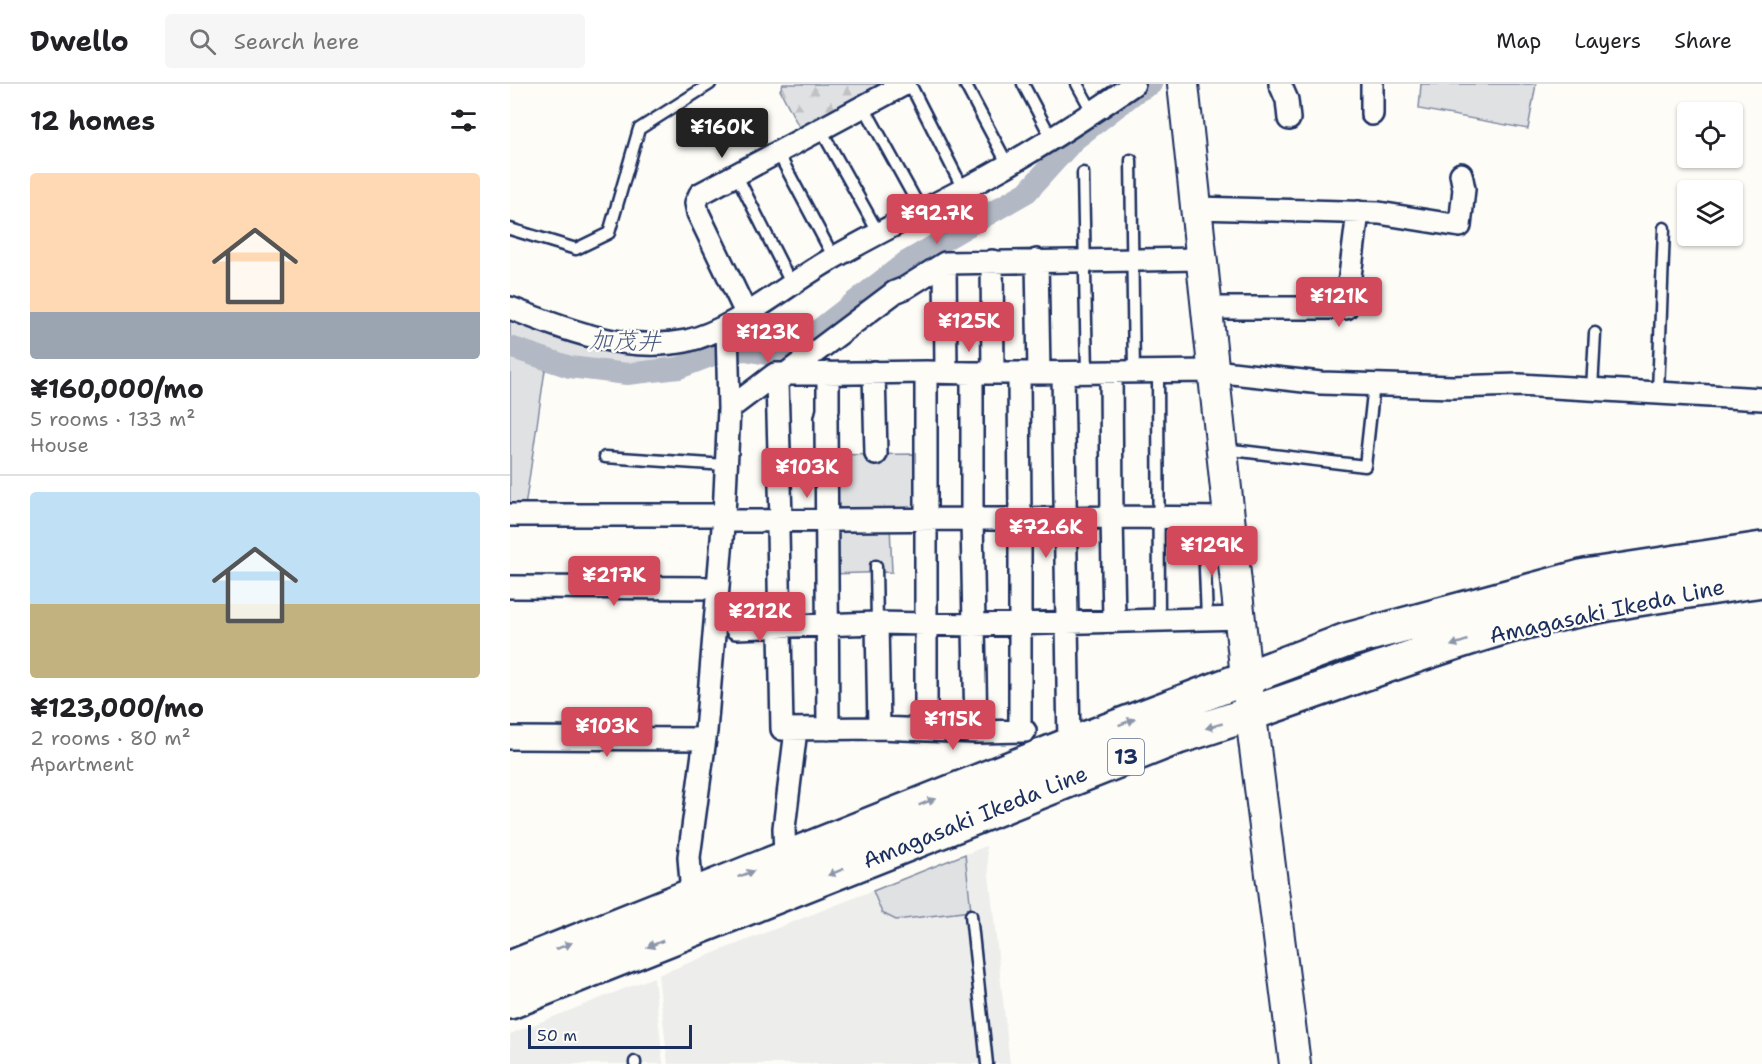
<!DOCTYPE html>
<html lang="en">
<head>
<meta charset="utf-8">
<style>
  :root { --surface:#fff; --page:#f6f6f6; --text:#202124; --muted:#757577; --line:#e0e0e0; --accent:#d1495b }
  body { margin:0; font-family:"Shantell Sans","Klee One",sans-serif; background:var(--page); color:var(--text); height:100vh; display:flex; flex-direction:column; font-size:22px; white-space:nowrap }
  * { box-sizing:border-box; margin:0 }
  p { font-size:20px; color:var(--muted) }
  .icon { flex:none; width:33px; height:33px; fill:none; stroke:currentColor; stroke-width:2; stroke-linecap:round; stroke-linejoin:round }
  .map { position:relative; flex:1; overflow:hidden }
  .drawer { display:flex; flex-direction:column; background:var(--surface); width:510px }
  .drawer>* { flex:none }
  .controls { position:absolute; left:1167px; top:18px; display:grid; gap:12px }
  .controls a { display:grid; place-items:center; width:66px; height:66px; border-radius:6px; background:var(--surface); box-shadow:0 2px 4px #0004; font-size:30px }
  .scale { position:absolute; left:18px; bottom:15px; width:164px; box-sizing:border-box; padding-left:6px; border:3px solid #1b2f5e; border-top:0; font-size:16px; line-height:21px; white-space:nowrap; color:#1b2f5e; -webkit-text-stroke:4px #fdfcf7; paint-order:stroke }
  .price { position:absolute; translate:-50% -51px; padding:0 14px; border-radius:6px; background:var(--accent); color:#fff; font-size:20px; line-height:39px; filter:drop-shadow(0 2px 3px #0008) }
  .price::after { content:''; position:absolute; left:50%; top:36px; width:18px; height:14px; margin-left:-9px; background:inherit; clip-path:polygon(0 0,100% 0,50% 100%) }
  .price.current { background:#222; color:#fff }
  ul { padding:0; list-style:none }
  li { display:grid; align-content:center; gap:12px; height:318px; padding:0 30px }
  li+li { border-top:2px solid var(--line) }
  li span { display:grid; place-items:center; height:186px; border-radius:6px; color:#555 }
  li>.icon { margin-inline-start:auto }
  span .icon { width:108px; height:108px; fill:#fffc; stroke-width:1 }
  li b { font-size:26px }
  h2 { display:flex; justify-content:space-between; align-items:center; height:72px; padding:0 30px; font-size:26px }
  header { display:flex; align-items:center; gap:36px; box-sizing:border-box; height:84px; padding:0 30px; background:var(--surface); border-bottom:2px solid var(--line) }
  header strong { font-size:28px }
  nav { display:flex; gap:33px; margin-inline-start:auto; font-size:21px }
  .search { width:420px; height:54px; background:var(--page); display:flex; align-items:center; gap:15px; box-sizing:border-box; padding:0 21px; border-radius:6px; color:var(--muted); font-size:22px }
  main { display:flex; flex:1; min-height:0 }
  .map>svg:first-child { display:block }
</style>
</head>
<body>
<header>
<strong>Dwello</strong>
<div class="search"><svg class="icon" aria-label="search" viewBox="0 0 24 24"><circle cx="10" cy="10" r="6"/><path d="M15 15l6 6"/></svg>Search here</div>
<nav><a>Map</a><a>Layers</a><a>Share</a></nav>
</header>
<main>
<section class="drawer">
<h2>12 homes<svg class="icon" aria-label="filters" viewBox="0 0 24 24"><path d="M4 7h16M4 17h16"/><circle cx="9" cy="7" r="2"/><circle cx="15" cy="17" r="2"/></svg></h2>
<ul>
<li><span style="background:linear-gradient(#ffd9b3 75%,#9aa5b1 0)"><svg class="icon" aria-label="home" viewBox="0 0 24 24"><path d="M3 11l9-7 9 7M6 9v11h12V9"/></svg></span><div><b>¥160,000/mo</b><p>5 rooms · 133 m²</p><p>House</p></div></li>
<li><span style="background:linear-gradient(#bfe0f5 60%,#c2b280 0)"><svg class="icon" aria-label="home" viewBox="0 0 24 24"><path d="M3 11l9-7 9 7M6 9v11h12V9"/></svg></span><div><b>¥123,000/mo</b><p>2 rooms · 80 m²</p><p>Apartment</p></div></li>
</ul>
</section>
<div class="map">
<svg width="1252" height="980" viewBox="0 0 1252 980">
  <defs>
    <pattern id="forest-firs" width="22" height="20" patternUnits="userSpaceOnUse" patternTransform="scale(1.5)"><rect width="22" height="20" fill="#e0e1e3"/><path d="M5 1l3.5 6h-7zM16 11l3.5 6h-7z" fill="#c0c1c5"/></pattern>
  </defs>
  <rect width="100%" height="100%" fill="#fdfcf7"/>
  <filter id="ink" filterUnits="userSpaceOnUse"><feTurbulence type="fractalNoise" baseFrequency=".0167" numOctaves="2"/><feDisplacementMap in="SourceGraphic" scale="12" xChannelSelector="R" yChannelSelector="G"/><feConvolveMatrix kernelMatrix="1 2 1 2 8 2 1 2 1" color-interpolation-filters="sRGB"/></filter>
  <g filter="url(#ink)">
    <!-- built -->
    <path fill="#edeeec" d="M476,762L500,980H158L148,891Z
      M144,893L153,980H0V950Z"/>
    <!-- green -->
    <path fill="#e0e1e3" stroke="#7e88a0" stroke-width="1.5" d="M911,0H1026L1018,45L909,25Z
      M0,227L64,252L207,255L212,273L180,289L121,296L35,286L15,423L0,424Z
      M410,370L411,430L320,432L319,371Z
      M380,441L382,488L321,490L320,442Z
      M455,770L461,827L386,836L372,829L363,807Z"/>
    <!-- forest -->
    <path fill="url(#forest-firs)" stroke="#7e88a0" stroke-width="1.5" d="M273,0H372L290,45L270,6Z"/>
    <g fill="none" stroke-linecap="round" stroke-linejoin="round">
      <!-- canal -->
      <path stroke="#b3b8c5" stroke-width="22" d="M0,263L60,283L117,290L169,284L211,268L236,266L267,272L284,265L396,178L517,108L564,56L626,8L641,0"/>
      <!-- lane casing -->
      <g stroke="#1b2f5e" stroke-width="15">
        <path id="lane" d="M400,0L453,105
          M455,0L498,81
          M513,0L542,55
          M567,0L583,29
          M353,21L411,126
          M310,44L369,150
          M267,67L324,174
          M621,76L624,288
          M573,89L577,289
          M226,90L281,199
          M0,145L66,165L99,149L129,45L200,0
          M648,287L649,536
          M1082,306L1085,249
          M1148,309L1154,144
          M714,365L855,382L864,300
          M95,373L216,381
          M693,434L697,535
          M366,482L367,539
          M461,831L477,980
          M125,978V980"/>
      </g>
      <!-- street casing -->
      <g stroke="#1b2f5e" stroke-width="26">
        <path id="street" d="M770,0L777,16L779,35
          M862,0V30
          M687,124L869,129L950,142L954,105L951,90
          M527,176L529,289
          M482,177L483,289
          M435,179L436,288
          M0,224C56,246 114,269 176,257C223,247 275,202 318,177C371,146 428,120 482,90C531,63 578,32 624,0
          M697,224H836L848,128
          M236,229L188,129L186,119L190,110L395,0
          M364,288L366,370
          M601,288L602,433L720,434
          M462,289H509L510,435L602,433L604,537
          M509,289L704,287L811,299L943,303L1009,301L1252,315
          M553,289L559,661
          M219,325L265,290H276L385,208L395,204L435,179L692,175
          M0,431H214L220,437L462,435L466,648
          M0,503L207,504
          M367,539L369,644L272,645L268,447L271,436L267,298L276,290L416,288
          M226,544L367,539L464,541L731,534
          M369,644L466,648L515,647
          M318,645L316,334L318,326V289
          M416,646V288L462,289V435H510V647
          M0,654L194,655
          M275,775L274,744L286,646
          M182,811L179,773L196,647L214,431L219,325L217,242"/>
      </g>
      <!-- secondary casing -->
      <g stroke="#1b2f5e" stroke-width="34">
        <path id="secondary" d="M673,0L736,593L785,980"/>
      </g>
      <!-- primary casing -->
      <g stroke="#1b2f5e" stroke-width="38">
        <path id="primary" d="M0,884L559,661L837,556L1075,492L1252,465
          M0,918L668,653C778,620 885,575 996,543C1079,520 1167,509 1252,496"/>
      </g>
      <!-- lane -->
      <use href="#lane" stroke="#fdfcf7" stroke-width="10"/>
      <!-- street -->
      <use href="#street" stroke="#fdfcf7" stroke-width="21"/>
      <!-- secondary -->
      <use href="#secondary" stroke="#fdfcf7" stroke-width="30"/>
      <!-- primary -->
      <use href="#primary" stroke="#fdfcf7" stroke-width="33"/>
    </g>
    <!-- one-way arrows -->
    <defs><path id="oneway-solid" d="M-6-.8H1V-3.2L6.5 0L1 3.2V.8H-6Z" transform="scale(1.5)"/></defs>
    <g fill="#8c96aa">
      <use href="#oneway-solid" transform="translate(949 559) rotate(161)"/>
      <use href="#oneway-solid" transform="translate(617 638) rotate(-21)"/>
      <use href="#oneway-solid" transform="translate(704 642) rotate(164)"/>
      <use href="#oneway-solid" transform="translate(417 718) rotate(-22)"/>
      <use href="#oneway-solid" transform="translate(326 788) rotate(158)"/>
      <use href="#oneway-solid" transform="translate(236 790) rotate(-21)"/>
      <use href="#oneway-solid" transform="translate(145 860) rotate(158)"/>
      <use href="#oneway-solid" transform="translate(54 862) rotate(-22)"/>
    </g>
  </g>
  <g text-anchor="middle" dominant-baseline="central" stroke-width="5" stroke-linejoin="round" paint-order="stroke">
    <!-- shield labels -->
    <rect fill="#fdfcf7" stroke="#5f6c8c" stroke-width="1.5" x="598" y="655" width="36" height="36" rx="4.5"/>
    <g font-size="21" font-weight="bold" fill="#1b2f5e">
      <text x="616" y="673">13</text>
    </g>
    <!-- street labels -->
    <g font-size="22" fill="#1b2f5e" stroke="#fdfcf7">
      <text transform="translate(1097 527) rotate(-12)">Amagasaki Ikeda Line</text>
      <text transform="translate(465 733) rotate(-22)">Amagasaki Ikeda Line</text>
    </g>
    <!-- water labels -->
    <g font-size="24" font-style="italic" fill="#49587d" stroke="#fdfcf7">
      <text transform="translate(115 257) rotate(1)">加茂井</text>
    </g>
  </g>
</svg>
<div class="controls">
<a><svg class="icon" aria-label="locate" viewBox="0 0 24 24"><circle cx="12" cy="12" r="6"/><path d="M12 2v4M12 18v4M2 12h4M18 12h4"/></svg></a>
<a><svg class="icon" aria-label="layers" viewBox="0 0 24 24"><path d="M12 4l9 5-9 5-9-5zM3 14l9 5 9-5"/></svg></a>
</div>
<div class="scale">50 m</div>
<b class="price current" style="left:212px;top:75px">¥160K</b>
<b class="price" style="left:427px;top:161px">¥92.7K</b>
<b class="price" style="left:829px;top:244px">¥121K</b>
<b class="price" style="left:459px;top:269px">¥125K</b>
<b class="price" style="left:258px;top:280px">¥123K</b>
<b class="price" style="left:297px;top:415px">¥103K</b>
<b class="price" style="left:536px;top:475px">¥72.6K</b>
<b class="price" style="left:702px;top:493px">¥129K</b>
<b class="price" style="left:104px;top:523px">¥217K</b>
<b class="price" style="left:250px;top:559px">¥212K</b>
<b class="price" style="left:443px;top:667px">¥115K</b>
<b class="price" style="left:97px;top:674px">¥103K</b>
</div>
</main>
</body>
</html>
